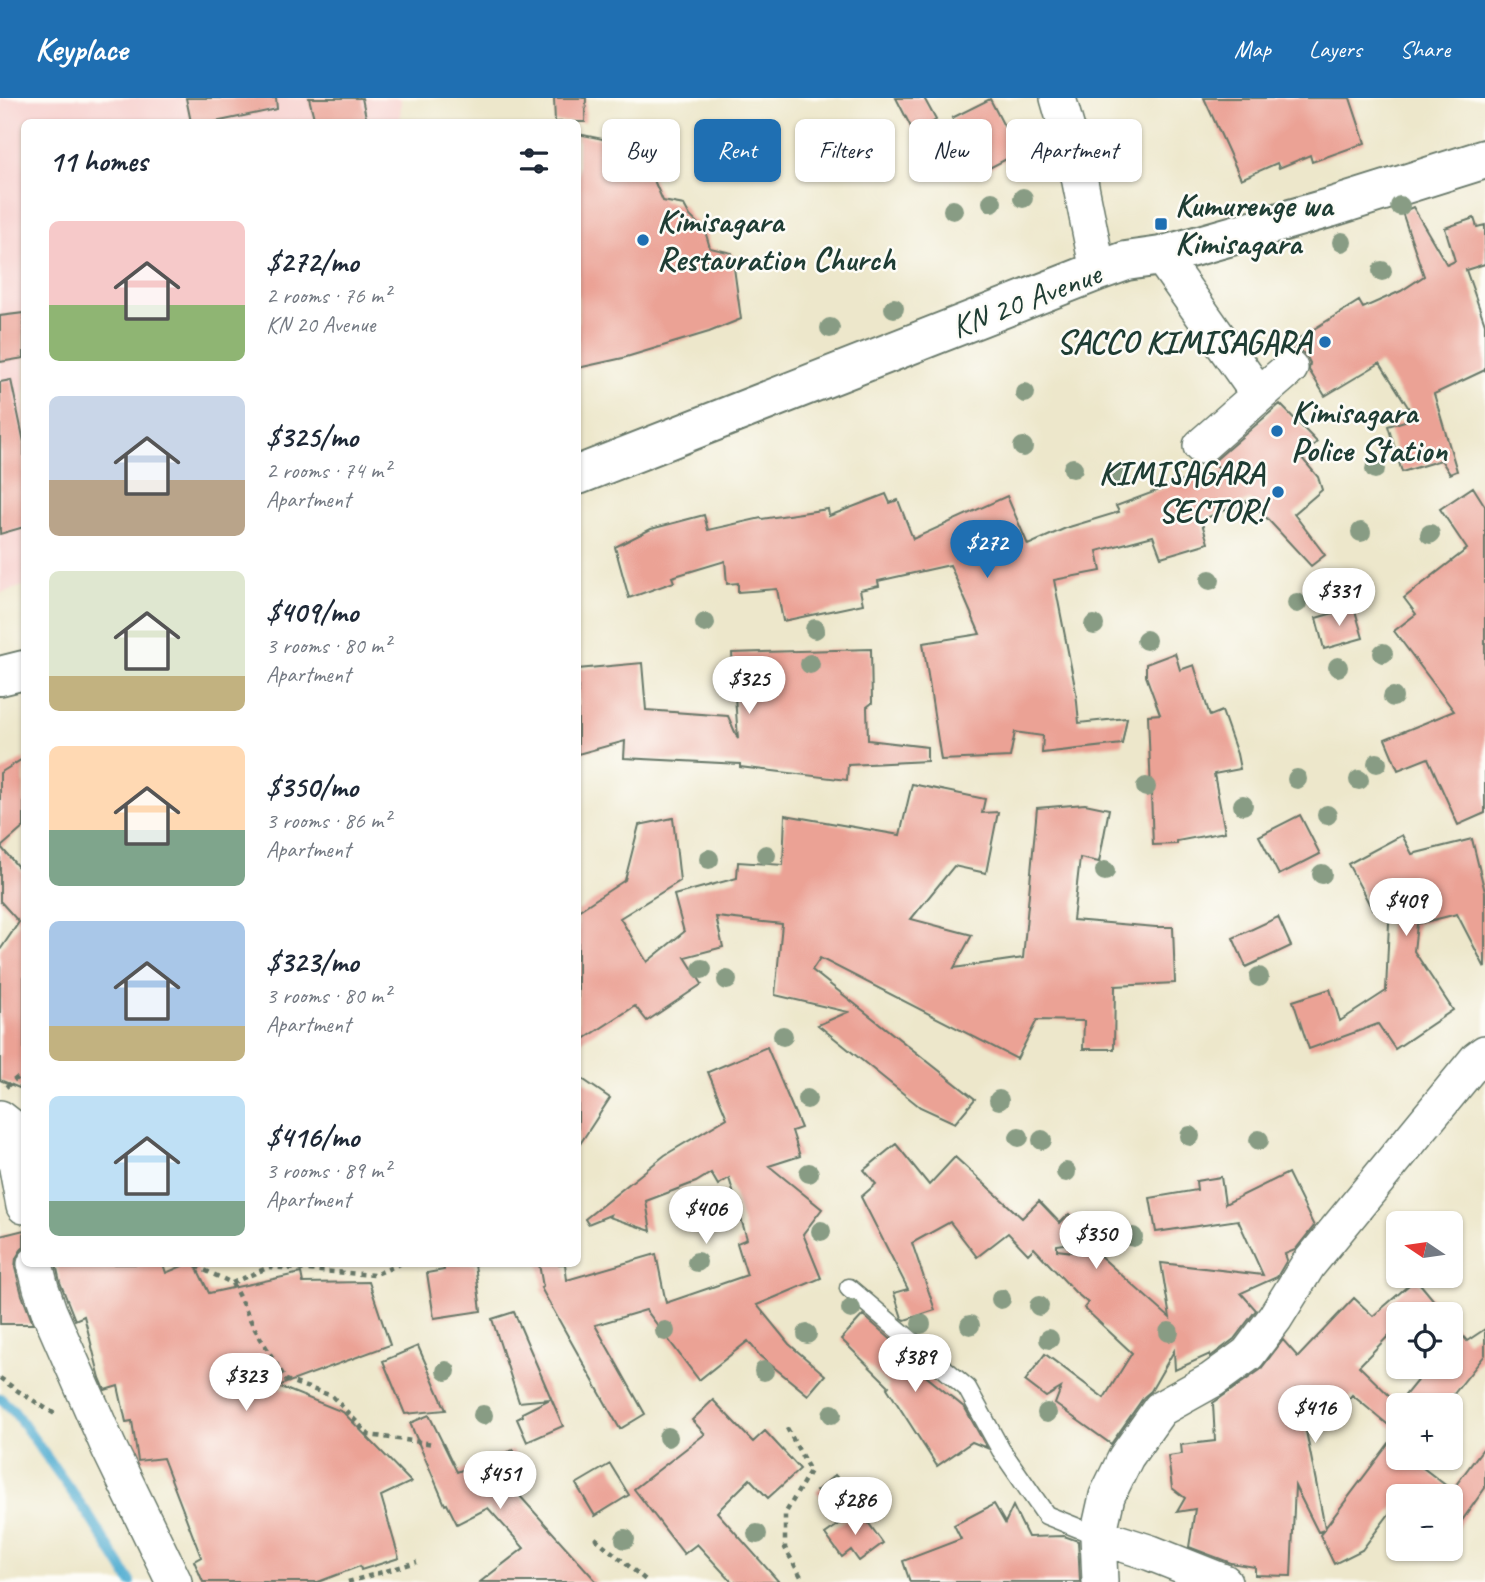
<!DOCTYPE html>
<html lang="en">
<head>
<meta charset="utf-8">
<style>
  :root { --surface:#fff; --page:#f2f2f3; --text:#1f2937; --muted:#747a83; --accent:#1f6fb2 }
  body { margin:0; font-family:Caveat,sans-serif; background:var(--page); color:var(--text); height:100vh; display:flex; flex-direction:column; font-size:26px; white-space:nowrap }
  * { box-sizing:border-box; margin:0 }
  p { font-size:23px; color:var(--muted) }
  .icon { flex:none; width:38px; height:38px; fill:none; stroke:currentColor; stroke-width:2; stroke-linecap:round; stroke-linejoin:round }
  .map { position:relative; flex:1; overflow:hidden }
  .panel { position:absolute; left:21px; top:21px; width:560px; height:1148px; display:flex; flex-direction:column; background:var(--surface); border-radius:10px; box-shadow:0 2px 5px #0004 }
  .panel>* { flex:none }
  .guide { position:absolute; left:602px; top:21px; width:665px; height:63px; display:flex; gap:14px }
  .needle { width:46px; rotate:283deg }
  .controls { position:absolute; left:1386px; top:1113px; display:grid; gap:14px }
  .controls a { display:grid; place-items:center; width:77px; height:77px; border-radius:10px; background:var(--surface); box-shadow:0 2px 5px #0004; font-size:35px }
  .price { position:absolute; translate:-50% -60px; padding:0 16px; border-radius:24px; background:#fff; color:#222; font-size:23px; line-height:46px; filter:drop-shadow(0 2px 4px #0008) }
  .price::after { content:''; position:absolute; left:50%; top:42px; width:21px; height:16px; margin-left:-10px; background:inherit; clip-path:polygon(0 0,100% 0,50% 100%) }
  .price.selected { background:var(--accent); color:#fff }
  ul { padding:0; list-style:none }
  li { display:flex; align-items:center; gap:21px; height:175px; padding:0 28px }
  li span { display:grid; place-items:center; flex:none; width:196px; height:140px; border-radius:10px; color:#555 }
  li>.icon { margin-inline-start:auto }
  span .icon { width:84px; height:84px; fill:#fffc; stroke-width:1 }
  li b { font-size:30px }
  h2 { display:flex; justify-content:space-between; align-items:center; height:84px; padding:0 28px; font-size:30px }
  .chip { padding:0 24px; border-radius:10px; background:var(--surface); box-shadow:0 2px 5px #0004; font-size:24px; line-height:63px }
  .chip.selected { background:var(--accent); color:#fff }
  header { display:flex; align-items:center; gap:42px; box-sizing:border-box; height:98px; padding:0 35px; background:var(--accent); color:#fff }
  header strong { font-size:33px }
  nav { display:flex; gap:38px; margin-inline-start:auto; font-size:24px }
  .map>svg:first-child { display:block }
</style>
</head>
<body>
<header>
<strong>Keyplace</strong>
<nav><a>Map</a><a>Layers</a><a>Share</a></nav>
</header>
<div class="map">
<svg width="1485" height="1484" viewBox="0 0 1485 1484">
  <rect width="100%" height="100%" fill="#fdfcf7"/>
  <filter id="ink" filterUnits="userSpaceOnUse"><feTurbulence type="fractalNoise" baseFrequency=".0143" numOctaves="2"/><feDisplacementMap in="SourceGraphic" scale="14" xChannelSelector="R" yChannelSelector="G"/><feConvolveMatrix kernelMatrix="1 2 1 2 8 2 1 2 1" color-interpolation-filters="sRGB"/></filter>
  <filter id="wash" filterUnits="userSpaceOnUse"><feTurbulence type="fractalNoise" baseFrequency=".00686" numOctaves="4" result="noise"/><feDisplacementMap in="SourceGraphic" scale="28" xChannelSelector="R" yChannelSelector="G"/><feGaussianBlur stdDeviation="1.57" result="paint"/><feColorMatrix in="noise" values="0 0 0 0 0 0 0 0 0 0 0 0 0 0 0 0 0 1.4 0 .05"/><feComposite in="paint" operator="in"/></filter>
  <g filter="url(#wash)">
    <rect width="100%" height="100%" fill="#ede7cb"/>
    <!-- built -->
    <path fill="#f7d0ce" d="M0,0H401L400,24H24V488L0,495Z"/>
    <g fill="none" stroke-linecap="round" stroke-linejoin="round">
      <!-- stream -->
      <path stroke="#54afd2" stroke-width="10" d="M0,1300L13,1312L87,1415L131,1484"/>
    </g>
    <g id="blocks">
      <!-- building -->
      <path fill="#eba295" d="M186,0H276L277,11L215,24H191Z
        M309,0H362L367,24H315Z
        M554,0H586L585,24H555Z
        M896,0H924L936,22L914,35Z
        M1204,0H1350L1365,45L1312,64L1310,57L1279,70L1277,65L1241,81Z
        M990,1L1018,55L980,75L952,20Z
        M578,36L608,42L612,54L623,58L634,78L653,80L663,103L684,107L690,118L705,133L710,150L732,155L741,221L709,234L623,260L578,270Z
        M1413,109L1447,167L1455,163L1445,130L1474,120L1477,129L1485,127V166L1466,172L1485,226V272L1434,296L1457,373L1450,376L1441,362L1402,374L1388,328L1415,320L1380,265L1325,298L1309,272L1310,265L1306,257L1297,251L1293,244L1359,203L1363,210L1401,193L1424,178L1402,114Z
        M24,215V260L0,264V218Z
        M11,282L24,344V429L0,436V284Z
        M1280,306L1317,344L1301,359L1318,379L1322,392L1294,416L1325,457L1311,468L1250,402L1201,422L1208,445L1161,459L1153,438L1097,453L1101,473L1054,482L1076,594L1079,625L1127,620L1122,646L1042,655L1043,638L1015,634L1010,659L941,662L923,545L980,536L950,467L878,483L879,488L860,492L863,506L783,523L777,491L738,494V485L727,486L725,463L672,479L674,484L629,500L615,449L651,431L704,417L708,432L761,420L762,421L828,411L829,418L886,396L890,405L898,402L913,441L1007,398L1028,447L1066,430L1119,414L1116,408L1194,379L1223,374L1213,364Z
        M1473,389L1485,408V715L1458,727L1428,660L1398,672L1385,641L1454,613L1394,533L1416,516L1404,500L1467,451L1440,411Z
        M1354,509L1363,540L1324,551L1316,520Z
        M871,551L872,605L867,609L868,642L927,649V663L848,667L847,682L740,669V666L624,660L625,643L578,656V571L642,565L646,612L728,618L738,641L732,555Z
        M1175,555L1180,572L1194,567L1210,618L1222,613L1237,656L1240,671L1214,676L1225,734L1177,743V746L1153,747L1148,617L1160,616L1146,578V566Z
        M24,660V729L1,749L24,776V992L0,982V852L19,824L0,803V675Z
        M912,686L985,701L982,715L998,714L986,775L954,768L911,821L972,837L954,870L1023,860L1037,710L1085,706L1109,711L1099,764L1080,760L1073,822L1156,829H1173L1175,885L1115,888L1114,951H1083L1084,923L1037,922L1017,961L820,860L812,872L975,1001L955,1025L920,1009L818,927L848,914L775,897L782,826L716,819L723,849L685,859L702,886L647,923L635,908L578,945V813L625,782L639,727L673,720L680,783L620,820L647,864L684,834L674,797L737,780L738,764L783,767L785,717L900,737Z
        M1300,717L1320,756L1279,777L1259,738Z
        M1402,737L1412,756L1472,741L1485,794V870L1457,816L1417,826L1414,853L1453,912L1395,951L1378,926L1309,951L1293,903L1330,891L1340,923L1386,893L1390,802L1372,811L1348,766Z
        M1278,819L1291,848L1246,869L1233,840Z
        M767,949L801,1030L792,1033L800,1058L769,1068L822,1111L803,1136L821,1180L757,1207L789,1246L825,1277L808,1297L760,1258L748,1243L699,1282L646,1212L595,1227L645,1316L620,1331L541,1190L543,1189L539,1166H565L567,1182L656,1156L666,1205L747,1177L737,1145L747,1141L729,1080L718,1087L711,1075L696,1084L646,1103L651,1133L609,1119L610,1117L588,1126L585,1121L665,1057L727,1020L708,974Z
        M578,978L610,1000L578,1049Z
        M896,1046L929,1087L955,1059L1022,1120L1039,1103L1060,1125L1069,1116L1094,1142L1057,1147V1152L1099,1157L1170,1220L1161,1165L1263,1177L1238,1122L1156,1134L1150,1100L1197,1092L1196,1083L1221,1079L1225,1106L1288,1075L1314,1128L1295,1152L1285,1156L1287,1162L1277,1179L1241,1195L1256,1212L1234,1241L1210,1259V1256L1175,1272L1174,1253L1151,1293L1144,1299L1111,1346L1055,1306L1061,1290L1046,1299L1025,1283L1045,1256L1104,1300L1132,1255L1084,1210L1088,1205L1075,1194L1034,1150L1028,1156L1008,1135L977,1159L950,1124L912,1145L935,1212L905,1222L902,1220L894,1195L908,1191L861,1099L876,1086L864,1072Z
        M24,1132V1149L21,1152L16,1160L15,1170L22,1197L33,1226H0V1138Z
        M56,1166H163L166,1175L187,1166H195L209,1195L301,1175L303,1185L369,1184L390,1247L278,1288L343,1314L411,1384L381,1398L399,1460L361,1472L360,1468L318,1484H203L194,1463L201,1459L163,1360L138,1363L132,1323L126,1324L118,1288L105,1292L100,1280L84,1218L75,1222L60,1184Z
        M444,1166H475L481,1213L434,1220L427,1175L444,1172Z
        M1416,1181L1445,1216H1398V1228L1359,1268L1398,1306L1428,1269H1451V1223L1467,1243L1485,1231V1257L1445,1307H1398V1335L1352,1297L1342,1309L1343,1310L1333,1321L1298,1292L1325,1430L1390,1344L1398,1350V1360H1410L1452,1392L1485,1348V1390L1451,1438V1398H1398V1404L1362,1452L1334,1466L1320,1437L1324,1432L1318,1434L1295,1388L1291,1478L1255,1477V1469L1231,1465L1189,1449L1195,1411L1177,1414L1185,1400L1172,1390L1168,1358L1182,1356L1181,1347L1215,1343L1213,1305L1260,1272L1283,1242L1298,1259L1354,1200L1373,1218Z
        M514,1214L563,1328L527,1344L517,1321L523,1318L522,1315L550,1301L519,1304L492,1221Z
        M863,1217L894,1244L890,1249L965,1310L987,1350L972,1344L937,1368L887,1290L889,1288L841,1241Z
        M418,1248L446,1312L405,1316L383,1263Z
        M713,1302L753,1344L765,1333L800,1371L768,1400L750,1381L717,1414L779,1484H732L697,1446L684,1456L634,1391L705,1336L692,1322Z
        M429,1317L457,1374L513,1352L525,1383L511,1388L597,1484H480L524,1450L488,1410L457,1426L447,1406L445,1407L410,1325Z
        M610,1366L629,1397L595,1418L576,1386Z
        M835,1377L860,1406L841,1422L816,1393Z
        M994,1406L1005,1425L1013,1408L1028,1439L1064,1438L1078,1443L1080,1484H910L903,1463L961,1441L954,1427Z
        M859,1412L883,1445L859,1463L851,1452L842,1459L825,1436Z"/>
    </g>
  </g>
  <g filter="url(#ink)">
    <use href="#blocks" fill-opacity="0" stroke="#677869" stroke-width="2"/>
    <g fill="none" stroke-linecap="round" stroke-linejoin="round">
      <!-- lane casing -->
      <g stroke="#677869" stroke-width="21">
        <path id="lane" d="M849,1190L967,1290L1001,1352L1046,1417L1098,1438"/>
      </g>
      <!-- street casing -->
      <g stroke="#677869" stroke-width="38">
        <path id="street" d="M1058,0L1075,59L1098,173
          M1161,158L1259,297L1201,348
          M1259,297L1290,270
          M0,1020L9,1027L24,1108
          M35,1166L41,1190L49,1213L109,1350L174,1484
          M1098,1438L1151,1455L1224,1484
          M1100,1484L1098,1438L1107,1398L1126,1359L1160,1311L1212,1282L1248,1256L1275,1220L1308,1167L1477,961L1485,955"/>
      </g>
      <!-- secondary casing -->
      <g stroke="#677869" stroke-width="42">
        <path id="secondary" d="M578,377L1098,173L1126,163L1161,158L1329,110L1485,61
          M0,578L24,572"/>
      </g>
      <!-- path -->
      <path stroke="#677869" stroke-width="4.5" stroke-dasharray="5 5" stroke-linecap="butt" d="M6,989L24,974
        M198,1166L200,1170L232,1185L255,1231L286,1282L332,1298L369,1337L434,1346
        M232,1185L269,1169L374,1177L400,1166
        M0,1280L18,1293L58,1318
        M787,1330L810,1373L785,1416V1450L804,1484
        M595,1440L648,1484
        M348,1484L417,1464"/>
      <!-- lane -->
      <use href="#lane" stroke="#fff" stroke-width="18"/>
      <!-- street -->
      <use href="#street" stroke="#fff" stroke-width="35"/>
      <!-- secondary -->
      <use href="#secondary" stroke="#fff" stroke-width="38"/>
    </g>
    <!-- trees -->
    <g fill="#889c84">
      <circle cx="1023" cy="100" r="10"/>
      <circle cx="992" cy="104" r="10"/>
      <circle cx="1400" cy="108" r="10"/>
      <circle cx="953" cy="112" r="10"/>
      <circle cx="1342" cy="144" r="10"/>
      <circle cx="1382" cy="173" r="10"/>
      <circle cx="894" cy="210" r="10"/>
      <circle cx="830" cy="230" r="10"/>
      <circle cx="1025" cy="295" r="10"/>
      <circle cx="1023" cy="349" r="10"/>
      <circle cx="1073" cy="370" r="10"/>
      <circle cx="1375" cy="371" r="10"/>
      <circle cx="1120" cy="381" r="10"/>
      <circle cx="1361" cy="434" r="10"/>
      <circle cx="1430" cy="436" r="10"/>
      <circle cx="1210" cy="482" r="10"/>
      <circle cx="1337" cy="489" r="10"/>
      <circle cx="1297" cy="505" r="10"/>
      <circle cx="705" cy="525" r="10"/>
      <circle cx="1094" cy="527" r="10"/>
      <circle cx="815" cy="531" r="10"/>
      <circle cx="1146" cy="542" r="10"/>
      <circle cx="1383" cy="555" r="10"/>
      <circle cx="810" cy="566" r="10"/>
      <circle cx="1338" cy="569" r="10"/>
      <circle cx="1393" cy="599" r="10"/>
      <circle cx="1377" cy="665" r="10"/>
      <circle cx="1297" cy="681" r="10"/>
      <circle cx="1359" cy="682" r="10"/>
      <circle cx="1146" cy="689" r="10"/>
      <circle cx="1243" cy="707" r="10"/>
      <circle cx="1327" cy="717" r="10"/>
      <circle cx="766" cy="757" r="10"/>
      <circle cx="709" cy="761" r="10"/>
      <circle cx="1105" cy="773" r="10"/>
      <circle cx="1322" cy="776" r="10"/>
      <circle cx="702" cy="871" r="10"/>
      <circle cx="1259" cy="879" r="10"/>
      <circle cx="727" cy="882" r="10"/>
      <circle cx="783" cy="938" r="10"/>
      <circle cx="807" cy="1001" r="10"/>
      <circle cx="999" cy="1002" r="10"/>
      <circle cx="1190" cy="1038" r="10"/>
      <circle cx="1019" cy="1039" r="10"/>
      <circle cx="1042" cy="1042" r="10"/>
      <circle cx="1259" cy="1042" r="10"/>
      <circle cx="1066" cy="1074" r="10"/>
      <circle cx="809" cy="1075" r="10"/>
      <circle cx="821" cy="1133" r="10"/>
      <circle cx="1133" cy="1139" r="10"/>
      <circle cx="697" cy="1164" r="10"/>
      <circle cx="1001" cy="1201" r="10"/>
      <circle cx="1039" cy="1208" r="10"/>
      <circle cx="851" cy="1211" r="10"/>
      <circle cx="921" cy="1226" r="10"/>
      <circle cx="970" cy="1227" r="10"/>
      <circle cx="665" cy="1233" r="10"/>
      <circle cx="1169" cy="1234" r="10"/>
      <circle cx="807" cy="1236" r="10"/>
      <circle cx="1049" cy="1241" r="10"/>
      <circle cx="446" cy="1273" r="10"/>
      <circle cx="764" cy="1273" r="10"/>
      <circle cx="1047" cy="1315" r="10"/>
      <circle cx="832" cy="1316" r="10"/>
      <circle cx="483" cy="1317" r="10"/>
      <circle cx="668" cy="1339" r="10"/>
      <circle cx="757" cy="1436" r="10"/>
      <circle cx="625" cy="1441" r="10"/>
    </g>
  </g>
  <!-- markers -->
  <g fill="#1f6fb2" stroke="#fdfcf7" stroke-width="2.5">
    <rect x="1154" y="119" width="14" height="14" rx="3.5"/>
    <circle cx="643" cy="142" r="7"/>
    <circle cx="1325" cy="244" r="7"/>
    <circle cx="1277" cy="333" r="7"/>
    <circle cx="1278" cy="394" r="7"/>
  </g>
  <g text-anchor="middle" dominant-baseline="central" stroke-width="5" stroke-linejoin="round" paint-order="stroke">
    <!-- poi labels -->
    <g font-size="33" font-weight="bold" fill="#1f3d34" stroke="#fdfcf7" text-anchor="start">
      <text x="1175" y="107">Kumurenge wa<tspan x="1175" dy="38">Kimisagara</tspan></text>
      <text x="657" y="123">Kimisagara<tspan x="657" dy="38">Restauration Church</tspan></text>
      <text x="1311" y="244" text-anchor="end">SACCO KIMISAGARA</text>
      <text x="1291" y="314">Kimisagara<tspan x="1291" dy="38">Police Station</tspan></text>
      <text x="1264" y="375" text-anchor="end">KIMISAGARA<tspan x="1264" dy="38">SECTOR!</tspan></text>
    </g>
    <!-- street labels -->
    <g font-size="33" fill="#1f3d34" stroke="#fdfcf7">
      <text transform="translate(1026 202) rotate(-21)">KN 20 Avenue</text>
    </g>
  </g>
</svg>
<div class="controls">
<a><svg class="needle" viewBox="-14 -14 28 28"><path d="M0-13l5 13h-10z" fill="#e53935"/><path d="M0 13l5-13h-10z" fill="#747a83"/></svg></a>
<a><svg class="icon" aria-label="locate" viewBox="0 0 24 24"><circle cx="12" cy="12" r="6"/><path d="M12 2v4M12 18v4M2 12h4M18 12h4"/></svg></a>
<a>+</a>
<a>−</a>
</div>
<b class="price selected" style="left:987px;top:482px">$272</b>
<b class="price" style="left:1339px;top:530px">$331</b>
<b class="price" style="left:749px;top:618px">$325</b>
<b class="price" style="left:1406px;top:840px">$409</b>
<b class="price" style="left:706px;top:1148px">$406</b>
<b class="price" style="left:1096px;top:1173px">$350</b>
<b class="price" style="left:915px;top:1296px">$389</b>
<b class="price" style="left:246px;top:1315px">$323</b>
<b class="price" style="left:1315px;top:1347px">$416</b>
<b class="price" style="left:500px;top:1413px">$451</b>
<b class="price" style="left:855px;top:1439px">$286</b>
<div class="guide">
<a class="chip">Buy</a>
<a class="chip selected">Rent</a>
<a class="chip">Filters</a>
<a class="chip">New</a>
<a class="chip">Apartment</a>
</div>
<section class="panel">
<h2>11 homes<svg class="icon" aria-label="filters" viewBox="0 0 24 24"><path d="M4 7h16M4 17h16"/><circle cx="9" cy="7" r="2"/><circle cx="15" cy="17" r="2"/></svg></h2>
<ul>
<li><span style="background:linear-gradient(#f6c9c9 60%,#8fb573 0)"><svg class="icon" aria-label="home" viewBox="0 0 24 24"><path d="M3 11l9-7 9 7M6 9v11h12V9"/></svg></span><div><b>$272/mo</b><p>2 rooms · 76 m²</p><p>KN 20 Avenue</p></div></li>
<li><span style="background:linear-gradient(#c9d6e8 60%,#b9a48a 0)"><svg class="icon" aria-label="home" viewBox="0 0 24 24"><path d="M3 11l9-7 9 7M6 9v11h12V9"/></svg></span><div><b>$325/mo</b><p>2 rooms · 74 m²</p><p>Apartment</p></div></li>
<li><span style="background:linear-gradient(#dfe7d0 75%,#c2b280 0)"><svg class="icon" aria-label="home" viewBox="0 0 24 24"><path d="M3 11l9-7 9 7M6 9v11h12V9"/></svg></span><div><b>$409/mo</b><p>3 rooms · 80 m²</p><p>Apartment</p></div></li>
<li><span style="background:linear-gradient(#ffd9b3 60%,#7fa58c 0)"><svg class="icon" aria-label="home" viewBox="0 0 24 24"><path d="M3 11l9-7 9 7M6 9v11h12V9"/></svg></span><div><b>$350/mo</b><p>3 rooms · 86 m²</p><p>Apartment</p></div></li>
<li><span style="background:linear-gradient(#a9c7e8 75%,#c2b280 0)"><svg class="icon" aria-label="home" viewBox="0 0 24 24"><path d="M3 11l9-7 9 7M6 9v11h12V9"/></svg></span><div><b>$323/mo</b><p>3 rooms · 80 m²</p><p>Apartment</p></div></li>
<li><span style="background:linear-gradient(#bfe0f5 75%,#7fa58c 0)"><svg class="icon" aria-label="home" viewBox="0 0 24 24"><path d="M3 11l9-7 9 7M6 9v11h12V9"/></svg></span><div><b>$416/mo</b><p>3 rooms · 89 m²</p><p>Apartment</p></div></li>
</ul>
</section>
</div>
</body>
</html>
